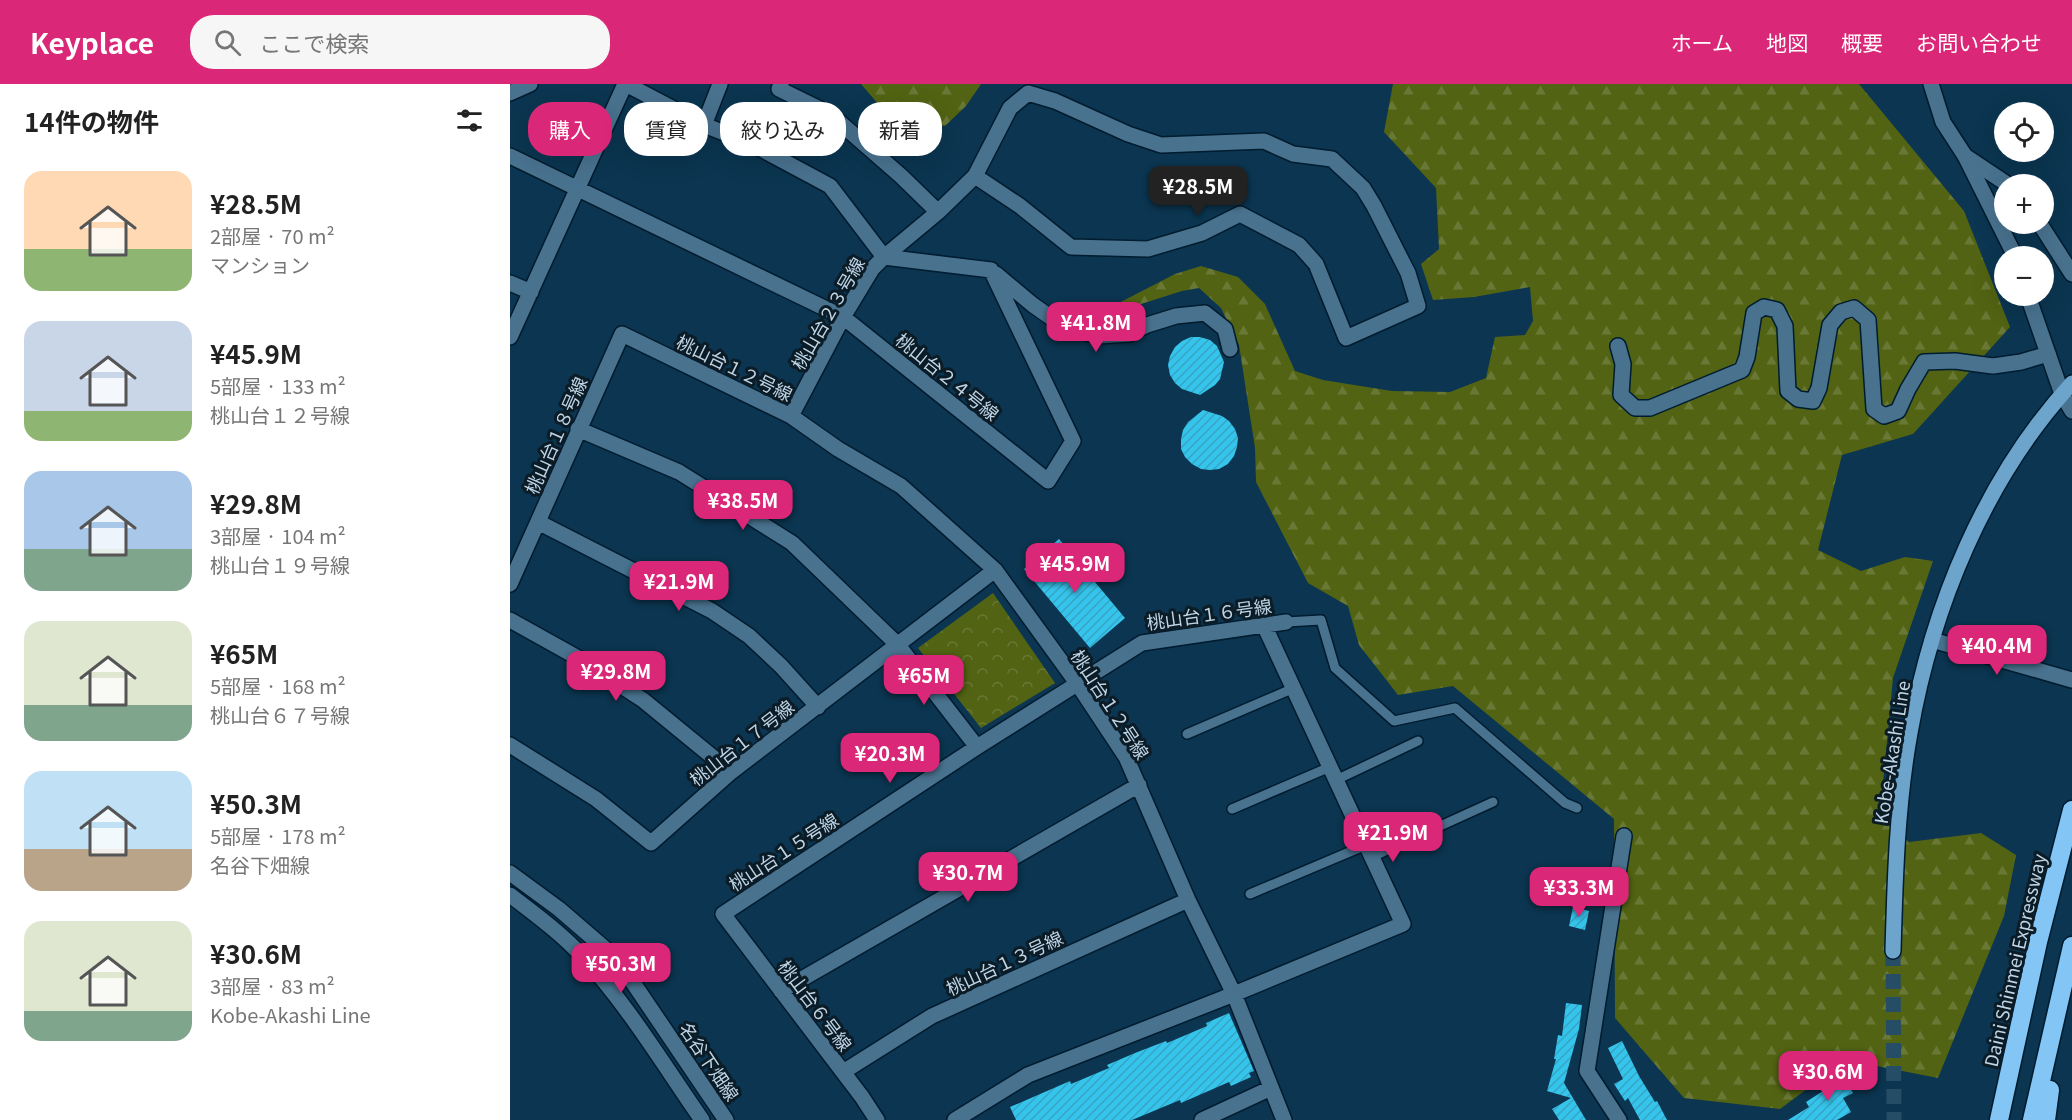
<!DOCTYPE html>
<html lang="ja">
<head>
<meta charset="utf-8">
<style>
  :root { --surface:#fff; --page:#f6f6f6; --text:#222; --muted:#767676; --accent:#db2777 }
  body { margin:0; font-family:Georgia,"Noto Sans JP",serif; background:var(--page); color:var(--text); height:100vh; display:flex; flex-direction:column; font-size:22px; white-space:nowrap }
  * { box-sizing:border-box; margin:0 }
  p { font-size:20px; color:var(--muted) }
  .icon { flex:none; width:33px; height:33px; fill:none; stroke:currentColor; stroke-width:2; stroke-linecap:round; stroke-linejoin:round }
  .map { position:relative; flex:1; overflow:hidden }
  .side { display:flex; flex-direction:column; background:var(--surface); width:510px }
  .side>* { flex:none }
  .banner { position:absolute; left:18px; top:18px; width:570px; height:54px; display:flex; gap:12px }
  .buttons { position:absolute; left:1484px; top:18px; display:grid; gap:12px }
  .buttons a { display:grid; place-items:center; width:60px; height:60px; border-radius:50%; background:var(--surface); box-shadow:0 6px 24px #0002; font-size:30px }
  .price { position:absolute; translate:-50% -51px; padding:0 14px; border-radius:12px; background:var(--accent); color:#fff; font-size:20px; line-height:39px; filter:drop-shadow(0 2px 3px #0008) }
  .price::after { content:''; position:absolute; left:50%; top:36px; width:18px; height:14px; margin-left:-9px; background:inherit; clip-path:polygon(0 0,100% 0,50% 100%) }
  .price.on { background:#222; color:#fff }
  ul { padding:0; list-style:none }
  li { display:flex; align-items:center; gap:18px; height:150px; padding:0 24px }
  li span { display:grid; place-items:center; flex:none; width:168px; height:120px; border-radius:18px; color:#555 }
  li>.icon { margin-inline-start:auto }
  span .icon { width:72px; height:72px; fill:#fffc; stroke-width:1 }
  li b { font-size:26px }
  h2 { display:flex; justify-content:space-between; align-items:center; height:72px; padding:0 24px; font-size:26px }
  .tag { padding:0 21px; border-radius:24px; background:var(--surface); box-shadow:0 6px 24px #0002; font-size:21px; line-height:54px }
  .tag.on { background:var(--accent); color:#fff }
  header { display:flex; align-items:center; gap:36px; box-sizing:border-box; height:84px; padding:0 30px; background:var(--accent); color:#fff }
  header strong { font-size:28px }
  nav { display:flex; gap:33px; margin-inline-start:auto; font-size:21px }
  .search { width:420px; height:54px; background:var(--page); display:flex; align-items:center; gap:15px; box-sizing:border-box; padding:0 21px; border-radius:24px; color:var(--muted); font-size:22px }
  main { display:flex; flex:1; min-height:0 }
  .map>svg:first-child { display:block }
</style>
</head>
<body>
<header>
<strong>Keyplace</strong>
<div class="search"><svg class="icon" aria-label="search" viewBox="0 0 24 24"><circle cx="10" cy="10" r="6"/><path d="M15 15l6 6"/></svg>ここで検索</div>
<nav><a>ホーム</a><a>地図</a><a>概要</a><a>お問い合わせ</a></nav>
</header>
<main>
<section class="side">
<h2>14件の物件<svg class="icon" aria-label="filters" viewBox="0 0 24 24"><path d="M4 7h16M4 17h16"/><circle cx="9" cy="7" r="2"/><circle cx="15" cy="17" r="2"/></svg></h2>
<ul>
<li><span style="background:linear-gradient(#ffd9b3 65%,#8fb573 0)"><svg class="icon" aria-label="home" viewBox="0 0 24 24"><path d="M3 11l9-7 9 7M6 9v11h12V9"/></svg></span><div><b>¥28.5M</b><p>2部屋 · 70 m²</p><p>マンション</p></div></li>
<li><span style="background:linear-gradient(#c9d6e8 75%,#8fb573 0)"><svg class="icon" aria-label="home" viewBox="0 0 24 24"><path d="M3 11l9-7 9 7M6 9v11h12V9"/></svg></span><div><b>¥45.9M</b><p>5部屋 · 133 m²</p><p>桃山台１２号線</p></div></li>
<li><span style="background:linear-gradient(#a9c7e8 65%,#7fa58c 0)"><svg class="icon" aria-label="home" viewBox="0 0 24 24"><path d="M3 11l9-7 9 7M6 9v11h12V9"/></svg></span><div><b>¥29.8M</b><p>3部屋 · 104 m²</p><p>桃山台１９号線</p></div></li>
<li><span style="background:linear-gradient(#dfe7d0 70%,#7fa58c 0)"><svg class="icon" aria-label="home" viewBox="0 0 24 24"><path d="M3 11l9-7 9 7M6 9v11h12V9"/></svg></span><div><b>¥65M</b><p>5部屋 · 168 m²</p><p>桃山台６７号線</p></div></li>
<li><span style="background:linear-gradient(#bfe0f5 65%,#b9a48a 0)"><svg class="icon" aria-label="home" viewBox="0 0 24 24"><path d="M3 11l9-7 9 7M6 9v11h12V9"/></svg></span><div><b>¥50.3M</b><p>5部屋 · 178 m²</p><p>名谷下畑線</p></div></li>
<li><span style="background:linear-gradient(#dfe7d0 75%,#7fa58c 0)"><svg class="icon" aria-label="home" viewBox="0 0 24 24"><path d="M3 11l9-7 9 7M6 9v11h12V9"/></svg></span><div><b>¥30.6M</b><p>3部屋 · 83 m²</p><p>Kobe-Akashi Line</p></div></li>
</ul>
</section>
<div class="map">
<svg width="1562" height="1036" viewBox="0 0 1562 1036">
  <defs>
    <pattern id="forest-firs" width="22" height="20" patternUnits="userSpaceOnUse" patternTransform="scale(1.5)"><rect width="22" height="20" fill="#526313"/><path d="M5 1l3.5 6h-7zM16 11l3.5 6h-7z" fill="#697835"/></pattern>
    <pattern id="park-crowns" width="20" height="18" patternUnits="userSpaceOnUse" patternTransform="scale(1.5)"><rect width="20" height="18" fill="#526313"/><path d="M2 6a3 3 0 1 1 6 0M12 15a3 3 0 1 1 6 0" fill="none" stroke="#697835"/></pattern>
    <pattern id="building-hatch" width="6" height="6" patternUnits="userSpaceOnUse" patternTransform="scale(1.5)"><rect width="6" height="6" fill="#35c5ec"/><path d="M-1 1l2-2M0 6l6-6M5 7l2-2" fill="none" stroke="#36a4c2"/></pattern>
  </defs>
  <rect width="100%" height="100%" fill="#0b3550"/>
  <!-- forest -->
  <path fill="url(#forest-firs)" d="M351,0H471L456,22L435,42L389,39L369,21Z
    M883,0H1349L1454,127L1500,243L1403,350L1332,371L1308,466L1351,487L1395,473L1423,477L1383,594L1370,731L1399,758L1471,749L1506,771L1494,832L1428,994L1336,976L1270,1025L1174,1014L1105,934L1104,735L943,602L888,611L849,561L838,522L798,499L746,398L745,364L729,261L711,224L689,204L672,207L587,234L603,222L665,190L691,182L728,193L755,220L785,287L813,296L882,307L940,308L976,294L985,253L1015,251L1023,237L1020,203L964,213L923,216L911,180L929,165L926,104L874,48Z"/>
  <!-- park -->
  <path fill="url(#park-crowns)" d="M483,509L545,599L471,644L408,564Z"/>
  <!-- building -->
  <path fill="url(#building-hatch)" d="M681,253H690L700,256L707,262L714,278L710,295L705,301L690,311L672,305L665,299L660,291L658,281L660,272L665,263L672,257Z
    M693,326L712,332L719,337L725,345L728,354L727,363L724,372L718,380L709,385L700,386L691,385L682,380L675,373L671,365V355L673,346L678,338Z
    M549,455L615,534L580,564L514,485Z
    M1075,788L1091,791L1086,815L1069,811Z
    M1063,823L1079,827L1075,846L1059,842Z
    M1056,919L1072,921L1069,945L1054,999L1076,1036H1049L1042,1025L1061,1014L1037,1007L1046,975H1044L1048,951L1052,952Z
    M719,929L744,987L739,989L741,993L721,1002L719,998L671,1019L670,1016L622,1036H506L500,1023L560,997L561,1000L599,984L597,981L625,969L656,957L657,959L697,942L696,939Z
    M1112,957L1129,992L1145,1018L1147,1017L1157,1036H1130L1118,1014L1115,1017L1104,1000L1113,995L1098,964Z
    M1332,989L1343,1009L1333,1014L1341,1028L1327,1036H1278L1299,1023L1296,1018L1313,1007L1310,1002Z"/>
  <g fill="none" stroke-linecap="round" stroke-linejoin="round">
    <!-- primary-tunnel -->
    <path stroke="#264d66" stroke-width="15" stroke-dasharray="15 8" stroke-linecap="butt" d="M1383,867L1384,1036"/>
    <!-- lane casing -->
    <g stroke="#001c2f" stroke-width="12">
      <path id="lane" d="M776,538L811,536L825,584L884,637L945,624L1055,719L1067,724
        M677,650L784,604
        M826,696L908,657
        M722,725L820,683
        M862,773L983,718
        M740,810L856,761"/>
    </g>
    <!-- street casing -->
    <g stroke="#001c2f" stroke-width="18">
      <path id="street" d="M116,0L194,41L240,59L320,102L374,173L362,185L333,233L281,332
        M271,0L269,5L320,30L391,92L428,128
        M0,9L20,0
        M194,41L210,0
        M0,72L333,233L538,397L563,357L481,186L374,173
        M1455,72L1497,100
        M1530,140L1562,190
        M374,173L428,128L465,92L500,24L518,9L545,17L618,50L651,61L754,57L783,70L822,75L853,104L864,122L898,189L908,222L836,254L806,180L789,161L730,130L692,149L638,165L561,163L510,122L465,92
        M486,190L523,221L553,242L588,252L619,250L637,241L666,232L695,229L715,245L720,265
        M0,199L21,208
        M0,253L115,0
        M1108,262L1113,280L1111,311L1125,324H1140L1232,286L1237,273L1244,229L1254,223L1267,226L1275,242L1278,307L1288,315L1303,317L1309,304L1320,241L1331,228L1344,224L1358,236L1364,325L1374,332L1388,327L1398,305L1414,278L1445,277L1483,282L1511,278L1538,270
        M1552,310L1562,327
        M68,345L169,388L282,459L388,561L467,663
        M28,438L202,527L239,552L271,582L308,623
        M0,500L112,250L281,332L328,365L391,402L485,486L567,599L616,673L678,816L724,910L518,991L445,1036
        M0,536L70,575L133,616L221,688
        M754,541L893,840L724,910L774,1036
        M1422,556L1562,596
        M0,661L86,715L141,759L221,688L485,486
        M271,907L629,701
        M333,988L422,932L678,816
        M367,1036L352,1013L213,830L467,663L632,559L776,538
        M692,1036L761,1004
        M1109,1036L1077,987L1114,752"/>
    </g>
    <!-- secondary casing -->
    <g stroke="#001c2f" stroke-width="18">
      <path id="secondary" d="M1421,0L1433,38L1455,72L1505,172
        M1518,212L1552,310
        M0,789L49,825L107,875L216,1036
        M0,811C25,830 52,850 73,873C117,920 155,983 192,1036"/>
    </g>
    <!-- primary casing -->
    <g stroke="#001c2f" stroke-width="18">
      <path id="primary" d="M1383,867C1385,794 1387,721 1400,649C1422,523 1475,394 1562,299"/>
    </g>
    <!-- highway casing -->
    <g stroke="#001c2f" stroke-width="21">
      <path id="highway" d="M1489,1036L1528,858L1562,726
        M1522,1036L1562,862
        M1536,1036L1540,1006"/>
    </g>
    <!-- lane -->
    <use href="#lane" stroke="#49728f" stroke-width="9"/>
    <!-- street -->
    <use href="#street" stroke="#49728f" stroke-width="15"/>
    <!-- secondary -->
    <use href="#secondary" stroke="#49728f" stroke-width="15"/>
    <!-- primary -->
    <use href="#primary" stroke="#6ca4cc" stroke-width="15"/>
    <!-- highway -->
    <use href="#highway" stroke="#83c5f5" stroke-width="18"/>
  </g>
  <g text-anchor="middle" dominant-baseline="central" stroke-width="6" stroke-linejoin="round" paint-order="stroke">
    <!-- street labels -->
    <g font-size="18" fill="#bfd5e5" stroke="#0b1c27">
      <text transform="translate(317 229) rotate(-60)">桃山台２３号線</text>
      <text transform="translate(225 283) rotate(26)">桃山台１２号線</text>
      <text transform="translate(438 292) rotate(39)">桃山台２４号線</text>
      <text transform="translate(45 351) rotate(-66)">桃山台１８号線</text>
      <text transform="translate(699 529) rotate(-8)">桃山台１６号線</text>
      <text transform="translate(601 620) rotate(57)">桃山台１２号線</text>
      <text transform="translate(231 658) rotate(-38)">桃山台１７号線</text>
      <text transform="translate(1381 668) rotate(-81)">Kobe-Akashi Line</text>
      <text transform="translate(273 767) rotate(-33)">桃山台１５号線</text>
      <text transform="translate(1504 876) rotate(-77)">Daini Shinmei Expressway</text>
      <text transform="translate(494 878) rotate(-25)">桃山台１３号線</text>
      <text transform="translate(306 921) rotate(53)">桃山台６号線</text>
      <text transform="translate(200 977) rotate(56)">名谷下畑線</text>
    </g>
  </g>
</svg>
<div class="buttons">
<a><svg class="icon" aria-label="locate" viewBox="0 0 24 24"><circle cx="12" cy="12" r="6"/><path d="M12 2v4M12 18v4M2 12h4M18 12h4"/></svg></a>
<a>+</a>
<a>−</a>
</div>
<b class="price on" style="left:688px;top:133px">¥28.5M</b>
<b class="price" style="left:586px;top:269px">¥41.8M</b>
<b class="price" style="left:233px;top:447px">¥38.5M</b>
<b class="price" style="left:565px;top:510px">¥45.9M</b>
<b class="price" style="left:169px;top:528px">¥21.9M</b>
<b class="price" style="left:1487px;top:592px">¥40.4M</b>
<b class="price" style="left:106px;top:618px">¥29.8M</b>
<b class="price" style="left:414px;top:622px">¥65M</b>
<b class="price" style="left:380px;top:700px">¥20.3M</b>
<b class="price" style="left:883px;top:779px">¥21.9M</b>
<b class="price" style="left:458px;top:819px">¥30.7M</b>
<b class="price" style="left:1069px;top:834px">¥33.3M</b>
<b class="price" style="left:111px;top:910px">¥50.3M</b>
<b class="price" style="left:1318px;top:1018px">¥30.6M</b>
<div class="banner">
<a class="tag on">購入</a>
<a class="tag">賃貸</a>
<a class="tag">絞り込み</a>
<a class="tag">新着</a>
</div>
</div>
</main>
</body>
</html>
